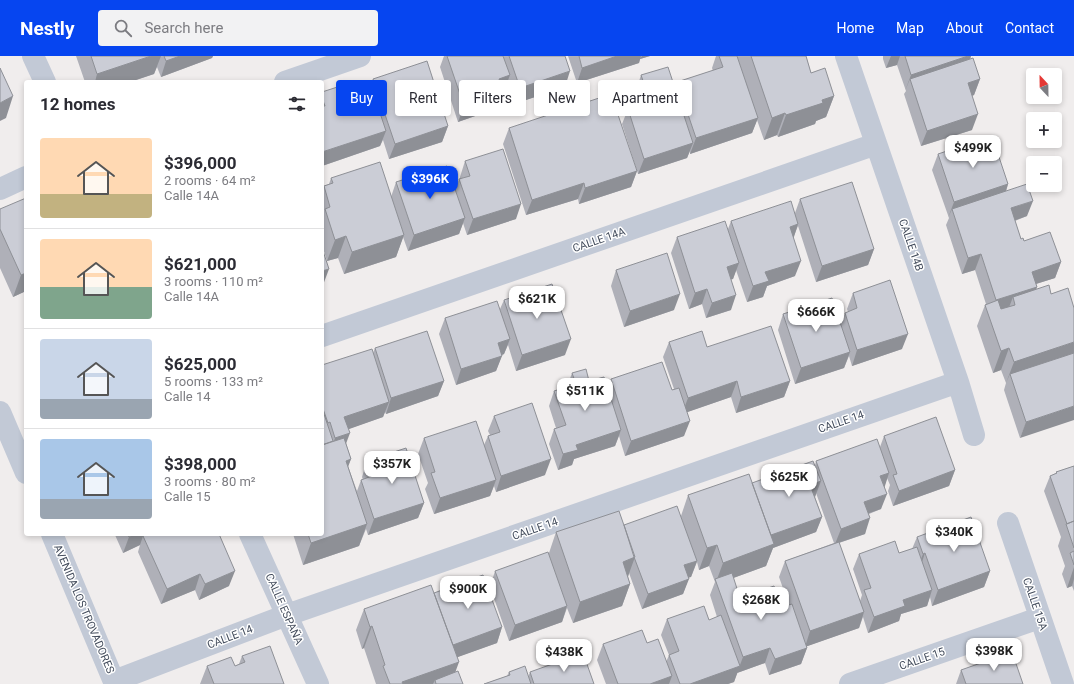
<!DOCTYPE html>
<html lang="en">
<head>
<meta charset="utf-8">
<style>
  :root { --surface:#fff; --page:#f2f2f3; --text:#2b2b33; --muted:#7c7c81; --line:#e1e1e2; --accent:#0645f0 }
  body { margin:0; font-family:Roboto,sans-serif; background:var(--page); color:var(--text); height:100vh; display:flex; flex-direction:column; font-size:15px; white-space:nowrap }
  * { box-sizing:border-box; margin:0 }
  p { font-size:13px; color:var(--muted) }
  .icon { flex:none; width:22px; height:22px; fill:none; stroke:currentColor; stroke-width:2; stroke-linecap:round; stroke-linejoin:round }
  .map { position:relative; flex:1; overflow:hidden }
  .sheet { position:absolute; left:24px; top:24px; width:300px; height:456px; display:flex; flex-direction:column; background:var(--surface); border-radius:4px; box-shadow:0 2px 6px #0003 }
  .sheet>* { flex:none }
  .hud { position:absolute; left:336px; top:24px; width:380px; height:36px; display:flex; gap:8px }
  .needle { width:26px; rotate:338deg }
  .fabs { position:absolute; left:1026px; top:12px; display:grid; gap:8px }
  .fabs a { display:grid; place-items:center; width:36px; height:36px; border-radius:4px; background:var(--surface); box-shadow:0 2px 6px #0003; font-size:20px }
  .price { position:absolute; translate:-50% -34px; padding:0 9px; border-radius:8px; background:#fff; color:#222; font-size:13px; line-height:26px; filter:drop-shadow(0 1px 2px #0008) }
  .price::after { content:''; position:absolute; left:50%; top:24px; width:12px; height:9px; margin-left:-6px; background:inherit; clip-path:polygon(0 0,100% 0,50% 100%) }
  .price.current { background:var(--accent); color:#fff }
  ul { padding:0; list-style:none }
  li { display:flex; align-items:center; gap:12px; height:100px; padding:0 16px }
  li+li { border-top:1px solid var(--line) }
  li span { display:grid; place-items:center; flex:none; width:112px; height:80px; border-radius:4px; color:#555 }
  li>.icon { margin-inline-start:auto }
  span .icon { width:48px; height:48px; fill:#fffc; stroke-width:1 }
  li b { font-size:17px }
  h2 { display:flex; justify-content:space-between; align-items:center; height:48px; padding:0 16px; font-size:17px }
  .pill { padding:0 14px; border-radius:4px; background:var(--surface); box-shadow:0 2px 6px #0003; font-size:14px; line-height:36px }
  .pill.current { background:var(--accent); color:#fff }
  header { display:flex; align-items:center; gap:24px; box-sizing:border-box; height:56px; padding:0 20px; background:var(--accent); color:#fff }
  header strong { font-size:19px }
  nav { display:flex; gap:22px; margin-inline-start:auto; font-size:14px }
  .search { width:280px; height:36px; background:var(--page); display:flex; align-items:center; gap:10px; box-sizing:border-box; padding:0 14px; border-radius:4px; color:var(--muted); font-size:15px }
  .map>svg:first-child { display:block }
</style>
</head>
<body>
<header>
<strong>Nestly</strong>
<div class="search"><svg class="icon" aria-label="search" viewBox="0 0 24 24"><circle cx="10" cy="10" r="6"/><path d="M15 15l6 6"/></svg>Search here</div>
<nav><a>Home</a><a>Map</a><a>About</a><a>Contact</a></nav>
</header>
<div class="map">
<svg width="1074" height="628" viewBox="0 0 1074 628">
  <rect width="100%" height="100%" fill="#f0eded"/>
  <g fill="none" stroke-linecap="round" stroke-linejoin="round">
    <!-- minor -->
    <path stroke="#c2c9d6" stroke-width="22" d="M33,0L45,26
      M846,0L958,326L974,379
      M285,26L360,0
      M0,133L26,121
      M322,280L876,88
      M0,356L26,417
      M1008,467L1063,628
      M52,478L115,628
      M250,478L318,628
      M114,625L287,559L958,326
      M850,628L1039,562"/>
  </g>
  <!-- wall -->
  <path fill="#afb0b8" fill-rule="evenodd" d="M76,0H213L212,2L161,21L157,11L154,18L130,26H85Z
    M444,0H565V31L514,48L507,26L504,35H503L504,37L498,52L458,66L440,11Z
    M568,0H650L640,3V2L639,7L577,27Z
    M716,0H806L811,17L834,40L826,61L816,65L815,68L778,81L777,79L764,84L757,64L752,77L690,98V95L687,102L638,118L622,68L628,53L640,49L636,35L641,19L675,33L677,26L713,15L712,12Z
    M883,0H971L970,3L980,23L974,39L972,40V74L921,90L904,38L906,35L897,9L886,12L883,3Z
    M373,23L448,70L442,86L389,103L383,84L380,90L322,110V36L357,38L369,34Z
    M509,72L637,115L631,131L579,148L578,143L526,159L503,88Z
    M938,98L1008,128L1006,136L1027,160L1015,165L1021,183L1061,206L1055,222L1036,228L1037,231L1036,234L1051,238L1074,252L1020,382L1004,334L1006,327L1001,314L993,317L977,270L985,249L986,248L975,214L962,218L946,169L949,162L932,114Z
    M465,105L516,163L467,179L463,167L459,178L408,195L403,181L396,201L344,218L338,202L327,205L322,189V134L324,130L329,128L331,122L391,141L396,126L455,134L459,123H460V121Z
    M800,143L874,193L868,209L816,226L798,170L793,182L795,220L767,230L763,241L747,246L736,214L733,223H731V254L706,262L702,248L689,253L671,197L677,181L728,173L731,165L795,157Z
    M0,153L26,235L13,241L0,212Z
    M616,214L674,254L624,271L611,230Z
    M853,237L902,293L852,310L849,300L844,312L795,328L778,274L783,258L841,268L845,257L848,256L847,253Z
    M504,244L565,299L516,315L508,289L504,298L502,299L496,315L456,329L439,278L445,262L500,253Z
    M669,286L707,291L790,325L784,341L736,357L731,341L687,356L684,380L625,400L619,380L615,390L574,403L572,409L558,414L549,388L554,373L556,372L549,350L554,335L567,331L572,317L607,332L611,323L672,334L674,333L663,301Z
    M375,292L444,325L438,340L386,358L385,356L383,361L348,373L346,387L351,403L348,410L357,435L361,424H363L362,421L367,405L424,447L418,462L368,479L366,473L359,490L303,509L293,478H322V309L373,297Z
    M494,360L545,419L496,436L494,430L490,440L434,458L425,433L428,427L418,398L424,382L484,389L488,380L490,379L488,375Z
    M884,380L955,414L949,430L893,450L888,435L890,429L887,422L884,431L881,453L869,458L865,478L839,487L860,545L862,539L853,513L859,498L899,497L912,493L917,481L990,515L984,531L932,550L930,541L927,550L901,558L899,565L868,577L863,561L859,572L807,590V592L801,608L769,619L765,607L737,617L734,626L728,628H606L597,604L603,588L647,587L666,606L669,599L661,579L667,563L709,564L717,561L710,539L715,526L709,510L699,514L697,506L691,521H689L683,538L642,553L629,517L628,521L630,528L622,550L573,567L567,552L562,566L509,585L490,531L495,515L549,497L556,476L624,469L681,460L688,439L752,427L815,410L816,405L880,391ZM816,437L834,487L785,505L779,521L789,549L782,551L740,542L733,522L766,510L773,492L816,476L822,461L815,441Z
    M1074,410V535L1072,530L1067,532L1062,518L1065,510L1058,490L1061,481L1044,435L1050,420L1056,417V416Z
    M115,478H219L229,530L199,544L195,534L161,548L138,496L140,489L123,497L115,479Z
    M434,537L502,571L497,587L457,601L455,617L463,628H376L364,592L362,593L356,574L364,553Z
    M242,600L284,628H200L207,610H235L239,608Z
    M961,614L1023,628H956Z
    M509,616L528,621L530,616L594,628H484L507,620Z"/>
  <!-- shaded-wall -->
  <path fill="#8e9096" d="M151,0H161L154,18L130,26H95L97,18Z
    M180,0H213L212,2L161,21L166,5Z
    M617,0H641L639,7L577,27L582,12Z
    M642,0H650L640,3Z
    M891,0H900L897,9L886,12Z
    M968,0H971L966,15L910,23L905,35L911,19Z
    M570,15L565,31L514,48L520,32Z
    M510,19L504,35L493,38L499,23Z
    M980,23L974,39L963,43L968,27Z
    M504,37L498,52L458,66L464,50Z
    M13,40L6,62L0,65V47Z
    M834,40L826,61L816,65L815,68L778,81L786,59L822,44Z
    M785,57L777,79L764,84L772,62Z
    M978,58L972,74L921,90L927,75Z
    M758,62L752,77L690,98L696,82Z
    M448,70L442,86L389,103L395,88Z
    M386,75L380,90L322,110V96Z
    M693,87L687,102L638,118L644,103Z
    M637,115L631,131L579,148L585,132Z
    M584,127L578,143L526,159L532,144Z
    M1008,128L1003,144L952,153L948,162L954,146Z
    M1033,145L1027,160L1005,168L1011,152Z
    M521,148L516,163L467,179L473,163Z
    M465,162L459,178L408,195L414,179Z
    M798,168L793,184L790,171Z
    M404,179L396,201L344,218L352,196Z
    M346,180L338,202L327,205L335,184Z
    M874,193L868,209L816,226L822,210Z
    M981,198L975,214L962,218L968,202Z
    M801,205L795,220L767,230L763,241L747,246L753,230L765,216Z
    M1061,206L1055,222L1026,231L1032,216Z
    M739,207L733,223L721,227L727,211Z
    M329,213L323,229H322V215Z
    M26,217V235L13,241L21,219Z
    M1037,231L1031,246L1015,249L1013,241L1008,254L990,260L996,244Z
    M707,233L702,248L689,253L695,237Z
    M680,238L674,254L624,271L630,255Z
    M736,239L731,254L706,262L712,247Z
    M908,278L902,293L852,310L857,294Z
    M510,283L504,298L492,303L498,287Z
    M571,283L565,299L516,315L522,299Z
    M1074,286V305L1010,318L1006,327L1014,306Z
    M1009,292L1001,314L993,317L1001,295Z
    M850,296L844,312L795,328L801,312Z
    M502,300L496,315L456,329L461,313Z
    M444,325L438,340L386,358L391,342Z
    M737,325L731,341L682,358L688,342Z
    M790,325L784,341L736,357L741,341Z
    M389,346L383,361L338,377L344,361Z
    M1074,350V364L1020,382L1026,366Z
    M690,365L684,380L625,400L631,385Z
    M621,374L615,390L574,403L572,409L558,414L563,398L576,389Z
    M350,377L344,393L330,398L335,382Z
    M351,403L343,424L346,405Z
    M551,403L545,419L496,436L501,420Z
    M955,414L949,430L893,450L899,435Z
    M889,417L884,433L880,420Z
    M496,424L490,440L434,458L440,442Z
    M821,425L815,441L805,445L810,429Z
    M887,438L881,453L858,461L864,446Z
    M424,447L418,462L368,479L374,463Z
    M822,461L816,476L773,492L766,510L717,528L716,526L723,507L771,479Z
    M870,462L865,478L835,488L841,473Z
    M367,468L359,490L303,509L311,487Z
    M135,478H164L143,480L140,489L123,497L129,481Z
    M717,489L709,510L699,514L707,492Z
    M925,497L920,512L917,513L923,498Z
    M635,501L627,523L623,506Z
    M697,505L691,521L679,525L684,509Z
    M1074,511V523L1072,530L1067,532Z
    M235,515L229,530L199,544L205,528Z
    M990,515L984,531L932,550L938,534Z
    M200,518L195,534L161,548L167,533Z
    M689,523L683,538L642,553L648,538Z
    M630,528L622,550L573,567L580,546Z
    M932,534L927,550L901,558L899,565L868,577L874,561L903,544Z
    M567,550L562,566L509,585L515,569Z
    M864,556L859,572L805,591L810,575Z
    M372,570L364,592L362,593L370,571Z
    M502,571L497,587L447,605L453,589Z
    M770,592L765,607L737,617L743,601Z
    M807,592L801,608L769,619L775,603Z
    M459,606L451,628L435,624L433,628H402V626Z
    M740,610L734,626L728,628H690Z
    M672,620L669,628H650Z"/>
  <!-- building -->
  <path fill="#cbcdd6" stroke="#8e9096" d="M91,0H151L97,18Z
    M164,0H180L166,5Z
    M447,0H503L510,19L499,23L504,37L464,50Z
    M509,0H565L570,15L520,32Z
    M579,0H617L582,12Z
    M719,0H737L758,62L696,82L677,26L723,11Z
    M751,0H806L811,17L825,12L834,40L822,44L823,47L786,59L785,57L772,62Z
    M905,0H968L911,19Z
    M973,2L980,23L968,27L978,58L927,75L910,23Z
    M427,5L448,70L395,88L373,23Z
    M668,11L693,87L644,103L628,53L650,45L641,19Z
    M0,12L13,40L0,47Z
    M353,26L357,38L372,33L386,75L322,96V50H325L322,42V36Z
    M611,38L637,115L585,132L584,127L532,144L509,72Z
    M992,80L1008,128L954,146L938,98Z
    M503,93L521,148L473,163L459,123L470,120L465,105Z
    M380,106L404,179L352,196L346,180L335,184L325,153L330,151L324,130L333,127L331,122Z
    M447,110L465,162L414,179L396,126Z
    M852,126L874,193L822,210L800,143Z
    M1027,128L1033,145L1011,152L1021,183L1023,182L1024,185L1050,176L1061,206L1032,216L1037,231L996,244L981,198L968,202L952,153Z
    M26,142V217L21,219L0,173V153Z
    M791,145L798,168L790,171L801,205L765,216L769,225L753,230L731,165Z
    M725,165L739,207L727,211L736,239L712,247L707,233L695,237L677,181Z
    M322,192L329,213L322,215Z
    M667,197L680,238L630,255L616,214Z
    M890,224L908,278L857,294L845,257L857,252L853,237Z
    M552,228L571,283L522,299L504,244Z
    M1049,229L1051,238L1068,232L1074,252V286L1014,306L1009,292L1001,295L985,249L998,244L1001,253L1015,249L1013,241Z
    M832,242L850,296L801,312L783,258Z
    M497,245L510,283L498,287L502,300L461,313L445,262Z
    M771,270L790,325L741,341L737,325L688,342L669,286L702,275L707,291Z
    M427,275L444,325L391,342L375,292Z
    M372,293L389,346L344,361L350,377L335,382L330,366L328,367L322,350V309Z
    M1074,297V350L1026,366L1010,318Z
    M662,306L672,334L679,332L690,365L631,385L611,323Z
    M586,313L589,325L604,321L621,374L576,389L578,394L563,398L554,373L566,369L554,335L576,328L572,317Z
    M532,347L551,403L501,420L488,380L500,376L494,360Z
    M322,352L333,385L322,389Z
    M936,361L955,414L899,435L893,419L897,418L884,380Z
    M476,365L496,424L440,442L431,417L435,416L424,382Z
    M344,382L351,403L346,405L367,468L311,487L308,478H322V389Z
    M877,383L889,417L880,420L887,438L864,446L870,462L841,473L816,405Z
    M406,392L424,447L374,463L361,424L372,420L367,405Z
    M813,405L821,425L810,429L822,461L771,479L752,427Z
    M1074,410V465L1067,468L1050,420L1057,417L1056,416Z
    M749,418L774,488L723,507L717,489L707,492L688,439Z
    M677,450L697,505L684,509L689,523L648,538L634,501L624,469Z
    M619,455L635,501L623,506L630,528L580,546L556,476Z
    M971,461L990,515L938,534L925,497L923,498L917,481Z
    M1074,465V492L1066,468Z
    M127,478H135L129,481Z
    M148,478H219L235,515L205,528L200,518L167,533L143,480Z
    M895,485L899,497L917,491L932,534L903,544L905,550L874,561L864,534L871,532L859,498Z
    M839,486L864,556L810,575L785,505Z
    M1074,495V509L1070,497Z
    M548,496L567,550L515,569L495,515Z
    M732,517L740,542L774,530L782,551L792,548L807,592L775,603L770,592L743,601L715,523Z
    M483,519L502,571L453,589L434,537Z
    M431,529L459,606L402,626L403,628H390L383,610L385,609L372,570L370,571L364,553Z
    M704,550L709,564L721,559L740,610L690,628H680L669,599L679,595L667,563Z
    M642,574L647,587L658,583L672,620L650,628H618L603,588Z
    M270,590L284,628H214L207,610L231,601L235,610L245,606L242,600Z
    M1012,596L1023,628H966L961,614Z
    M583,597L594,628H534L530,616Z
    M525,610L531,628H484L510,619L509,616Z
    M458,615L463,628H436L435,624Z"/>
  <g text-anchor="middle" dominant-baseline="central" stroke-width="3" stroke-linejoin="round" paint-order="stroke">
    <!-- street labels -->
    <g font-size="11" fill="#434c5c" stroke="#fff">
      <text transform="translate(599 184) rotate(-19)">CALLE 14A</text>
      <text transform="translate(911 189) rotate(71)">CALLE 14B</text>
      <text transform="translate(841 366) rotate(-19)">CALLE 14</text>
      <text transform="translate(535 473) rotate(-19)">CALLE 14</text>
      <text transform="translate(1035 548) rotate(71)">CALLE 15A</text>
      <text transform="translate(84 553) rotate(67)">AVENIDA LOS TROVADORES</text>
      <text transform="translate(284 553) rotate(66)">CALLE ESPAÑA</text>
      <text transform="translate(230 581) rotate(-21)">CALLE 14</text>
      <text transform="translate(922 603) rotate(-19)">CALLE 15</text>
    </g>
  </g>
</svg>
<div class="fabs">
<a><svg class="needle" viewBox="-14 -14 28 28"><path d="M0-13l5 13h-10z" fill="#e53935"/><path d="M0 13l5-13h-10z" fill="#7c7c81"/></svg></a>
<a>+</a>
<a>−</a>
</div>
<b class="price" style="left:973px;top:113px">$499K</b>
<b class="price current" style="left:430px;top:144px">$396K</b>
<b class="price" style="left:537px;top:264px">$621K</b>
<b class="price" style="left:816px;top:277px">$666K</b>
<b class="price" style="left:585px;top:356px">$511K</b>
<b class="price" style="left:392px;top:429px">$357K</b>
<b class="price" style="left:789px;top:442px">$625K</b>
<b class="price" style="left:954px;top:497px">$340K</b>
<b class="price" style="left:468px;top:554px">$900K</b>
<b class="price" style="left:761px;top:565px">$268K</b>
<b class="price" style="left:994px;top:616px">$398K</b>
<b class="price" style="left:564px;top:617px">$438K</b>
<div class="hud">
<a class="pill current">Buy</a>
<a class="pill">Rent</a>
<a class="pill">Filters</a>
<a class="pill">New</a>
<a class="pill">Apartment</a>
</div>
<section class="sheet">
<h2>12 homes<svg class="icon" aria-label="filters" viewBox="0 0 24 24"><path d="M4 7h16M4 17h16"/><circle cx="9" cy="7" r="2"/><circle cx="15" cy="17" r="2"/></svg></h2>
<ul>
<li><span style="background:linear-gradient(#ffd9b3 70%,#c2b280 0)"><svg class="icon" aria-label="home" viewBox="0 0 24 24"><path d="M3 11l9-7 9 7M6 9v11h12V9"/></svg></span><div><b>$396,000</b><p>2 rooms · 64 m²</p><p>Calle 14A</p></div></li>
<li><span style="background:linear-gradient(#ffd9b3 60%,#7fa58c 0)"><svg class="icon" aria-label="home" viewBox="0 0 24 24"><path d="M3 11l9-7 9 7M6 9v11h12V9"/></svg></span><div><b>$621,000</b><p>3 rooms · 110 m²</p><p>Calle 14A</p></div></li>
<li><span style="background:linear-gradient(#c9d6e8 75%,#9aa5b1 0)"><svg class="icon" aria-label="home" viewBox="0 0 24 24"><path d="M3 11l9-7 9 7M6 9v11h12V9"/></svg></span><div><b>$625,000</b><p>5 rooms · 133 m²</p><p>Calle 14</p></div></li>
<li><span style="background:linear-gradient(#a9c7e8 75%,#9aa5b1 0)"><svg class="icon" aria-label="home" viewBox="0 0 24 24"><path d="M3 11l9-7 9 7M6 9v11h12V9"/></svg></span><div><b>$398,000</b><p>3 rooms · 80 m²</p><p>Calle 15</p></div></li>
</ul>
</section>
</div>
</body>
</html>
